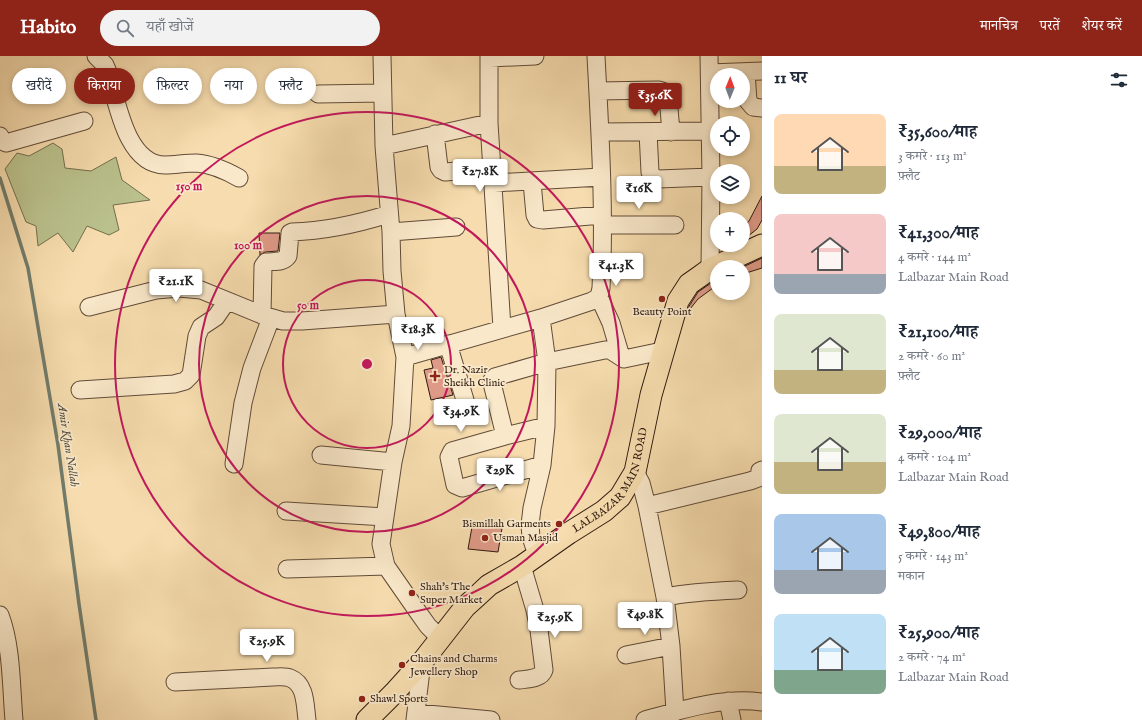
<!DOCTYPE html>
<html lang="hi">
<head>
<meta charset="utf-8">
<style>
  :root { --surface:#fff; --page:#f2f2f3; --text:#1f2937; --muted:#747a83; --accent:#8f2418 }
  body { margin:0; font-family:"IM FELL English","Noto Serif Devanagari",serif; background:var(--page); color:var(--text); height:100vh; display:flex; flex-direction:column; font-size:15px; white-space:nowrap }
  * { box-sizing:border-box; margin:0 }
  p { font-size:13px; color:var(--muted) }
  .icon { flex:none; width:22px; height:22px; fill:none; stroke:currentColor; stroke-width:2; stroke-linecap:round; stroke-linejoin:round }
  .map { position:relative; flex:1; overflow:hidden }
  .side { display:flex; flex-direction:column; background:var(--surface); width:380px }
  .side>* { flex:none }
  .banner { position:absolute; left:12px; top:12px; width:380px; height:36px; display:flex; gap:8px }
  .needle { width:26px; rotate:1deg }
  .buttons { position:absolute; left:710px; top:12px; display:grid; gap:8px }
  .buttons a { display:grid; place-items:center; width:40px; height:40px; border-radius:50%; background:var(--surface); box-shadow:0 2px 6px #0003; font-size:20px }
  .price { position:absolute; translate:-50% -34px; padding:0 9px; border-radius:4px; background:#fff; color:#222; font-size:13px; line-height:26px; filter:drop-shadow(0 1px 2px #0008) }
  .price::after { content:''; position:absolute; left:50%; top:24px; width:12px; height:9px; margin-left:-6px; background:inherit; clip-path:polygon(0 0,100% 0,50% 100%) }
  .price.on { background:var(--accent); color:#fff }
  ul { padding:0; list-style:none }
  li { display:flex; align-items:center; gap:12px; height:100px; padding:0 12px }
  li span { display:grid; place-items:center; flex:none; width:112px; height:80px; border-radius:8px; color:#555 }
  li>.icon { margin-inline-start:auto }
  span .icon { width:48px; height:48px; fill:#fffc; stroke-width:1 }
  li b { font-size:17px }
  h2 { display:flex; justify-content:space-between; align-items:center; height:48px; padding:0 12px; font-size:17px }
  .pill { padding:0 14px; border-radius:18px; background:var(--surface); box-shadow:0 2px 6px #0003; font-size:14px; line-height:36px }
  .pill.on { background:var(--accent); color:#fff }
  header { display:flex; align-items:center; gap:24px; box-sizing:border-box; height:56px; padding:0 20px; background:var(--accent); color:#fff }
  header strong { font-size:19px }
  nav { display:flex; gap:22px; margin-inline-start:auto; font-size:14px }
  .search { width:280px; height:36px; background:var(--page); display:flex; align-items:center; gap:10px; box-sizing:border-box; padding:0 14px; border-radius:22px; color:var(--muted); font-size:15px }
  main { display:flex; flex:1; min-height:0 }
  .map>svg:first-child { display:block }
</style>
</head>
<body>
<header>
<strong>Habito</strong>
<div class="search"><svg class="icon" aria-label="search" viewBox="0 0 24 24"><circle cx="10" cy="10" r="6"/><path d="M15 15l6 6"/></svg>यहाँ खोजें</div>
<nav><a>मानचित्र</a><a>परतें</a><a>शेयर करें</a></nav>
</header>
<main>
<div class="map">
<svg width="762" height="664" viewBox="0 0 762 664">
  <rect width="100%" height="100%" fill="#f6dcae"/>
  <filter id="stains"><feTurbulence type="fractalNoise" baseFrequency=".005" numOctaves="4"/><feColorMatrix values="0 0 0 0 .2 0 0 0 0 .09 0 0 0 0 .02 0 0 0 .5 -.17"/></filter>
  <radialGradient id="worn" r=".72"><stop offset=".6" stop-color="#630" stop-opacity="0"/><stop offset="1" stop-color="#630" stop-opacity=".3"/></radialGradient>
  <!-- green -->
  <path fill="#bac18c" stroke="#746e4e" d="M53,87L62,93L65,112L91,115L116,101L122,124L150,144L113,149L119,174L109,179L87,170L73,196L58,177L38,190L36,170L26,166L5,113L17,97L29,100Z"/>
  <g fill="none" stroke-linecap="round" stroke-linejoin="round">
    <!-- stream -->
    <path stroke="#717c6c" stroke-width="3.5" d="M0,122L28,212L58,389L79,548L96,664"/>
  </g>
  <!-- building -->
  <path fill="#df9a87" stroke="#2f1b10" d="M762,140V164L757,173L743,184V170L749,165Z
    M259,177H280L278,195L265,196L260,199Z
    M762,202V212L743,218V211Z
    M717,223V229L698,243L690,253L688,252L698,236Z
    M441,301L453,339L431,344L424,314L433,312L431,304Z
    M472,471L502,472L498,496L468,493Z"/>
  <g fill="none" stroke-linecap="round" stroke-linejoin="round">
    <!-- minor casing -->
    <g stroke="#614b38" stroke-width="19">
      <path id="minor" d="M96,0L105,9L108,16C117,45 126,109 165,109C175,109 185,107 196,107C212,108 225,114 239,122
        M382,0L384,90L391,176L392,215L396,258L405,301L401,370L393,406L381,488L386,510L418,556L428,570L440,582
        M489,0V67L502,272
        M709,0L711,121L710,213
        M490,2L535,0
        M746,16L748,45L753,51L762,52
        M710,17L762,15
        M598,35L659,34L665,36L668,41L671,76
        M318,38L382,37
        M600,76L711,75
        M648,76L650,116L652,120L658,123L711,121
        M435,78L439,111L441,114L445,116L493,112
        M0,80L2,85L6,87L84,65
        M384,90L489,67
        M532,126L535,159L537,163L543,164L602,159
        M494,127L601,121
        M603,169H675
        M391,176L456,171
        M599,241L611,267L621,301
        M89,251L156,234L179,232L201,234L262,259L283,265H302L396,258
        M262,259L263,210L266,206C274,205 283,207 288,200L290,177L292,176C326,175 357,168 389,158
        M448,288L465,344
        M405,301L541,262L592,245L599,241L601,232C605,155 600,77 596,0
        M80,334L174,328L185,325L191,319L197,280L201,271L216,261L227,245
        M505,380L492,327V324L495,321L547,306L605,294H610L624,303L662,295
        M321,399L393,406
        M234,408L243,347L252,312L271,262
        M542,409L462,432L455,429L449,401L452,395L505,380L546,370
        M635,416L641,427L647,450L665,541L671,590L675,656
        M647,450L750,425L761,421L760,415L762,414
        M286,455L385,461
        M537,499L531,481L530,469L532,452L542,409L546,370L547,306L541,262
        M287,513L386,510
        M665,541C690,536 713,535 738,534
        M0,559C12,591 11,630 14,664
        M626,599L671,590
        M519,624C528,623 541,623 544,614L539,574L535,554L522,510
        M175,626L273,621C279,621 285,620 290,622C306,628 305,649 307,664
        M728,645L732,664
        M417,657L491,664
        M415,664L422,606
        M645,664C684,653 722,641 762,646"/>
    </g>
    <!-- major casing -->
    <g stroke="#2f1b10" stroke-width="23">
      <g id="major">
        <path id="s1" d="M367,664L394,637L422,606L465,551L475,542L489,529L522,510L569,477L604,455L620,441L635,416L651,339L678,245L689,228L699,221L710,213L762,189"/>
      </g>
    </g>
    <!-- minor -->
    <use href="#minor" stroke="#f9e8ca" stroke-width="17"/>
    <!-- major -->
    <use href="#major" stroke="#f6dcae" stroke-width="21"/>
  </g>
  <!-- distance rings -->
  <g fill="none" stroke="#c2185b" stroke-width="2">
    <circle cx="367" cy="308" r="84"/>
    <circle cx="367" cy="308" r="168"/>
    <circle cx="367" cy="308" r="252"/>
  </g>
  <!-- markers -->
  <g fill="#8f2418" stroke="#f9e8ca" stroke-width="1.5">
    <circle cx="662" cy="243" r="4"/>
    <path d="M433 314h4v4h4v4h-4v4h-4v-4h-4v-4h4z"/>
    <circle cx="559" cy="468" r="4"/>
    <circle cx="485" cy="482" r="4"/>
    <circle cx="412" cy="537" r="4"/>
    <circle cx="402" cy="609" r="4"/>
    <circle cx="362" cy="643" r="4"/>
  </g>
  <g text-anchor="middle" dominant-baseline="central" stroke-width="3.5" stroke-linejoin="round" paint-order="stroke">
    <!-- poi labels -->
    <g font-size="11" fill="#2f1b10" stroke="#f9e8ca" text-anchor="start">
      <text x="662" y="256" text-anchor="middle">Beauty Point</text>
      <text x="444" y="314">Dr. Nazir<tspan x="444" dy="13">Sheikh Clinic</tspan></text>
      <text x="551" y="468" text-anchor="end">Bismillah Garments</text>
      <text x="493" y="482">Usman Masjid</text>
      <text x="420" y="531">Shah's The<tspan x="420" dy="13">Super Market</tspan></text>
      <text x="410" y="603">Chains and Charms<tspan x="410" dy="13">Jewellery Shop</tspan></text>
      <text x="370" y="643">Shawl Sports</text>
    </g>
    <!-- street labels -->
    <g font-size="11" fill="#2f1b10" stroke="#f9e8ca">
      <text stroke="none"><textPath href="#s1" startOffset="349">LALBAZAR MAIN ROAD</textPath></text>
    </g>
    <!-- water labels -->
    <g font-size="12" font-style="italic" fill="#504b3e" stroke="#f9e8ca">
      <text transform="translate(68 389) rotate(81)">Amir Khan Nallah</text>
    </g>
  </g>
  <circle cx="367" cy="308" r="6" fill="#c2185b" stroke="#f9e8ca" stroke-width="2"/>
  <g font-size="12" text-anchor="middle" font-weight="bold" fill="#c2185b" stroke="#f9e8ca" stroke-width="3.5" stroke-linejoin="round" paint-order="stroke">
    <text x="189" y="134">150 m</text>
    <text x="248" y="193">100 m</text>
    <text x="308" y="253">50 m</text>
  </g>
  <rect width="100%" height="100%" filter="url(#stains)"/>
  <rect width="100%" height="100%" fill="url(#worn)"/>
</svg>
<div class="buttons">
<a><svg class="needle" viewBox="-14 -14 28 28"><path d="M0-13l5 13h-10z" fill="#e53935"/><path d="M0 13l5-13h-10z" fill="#747a83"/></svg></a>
<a><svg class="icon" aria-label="locate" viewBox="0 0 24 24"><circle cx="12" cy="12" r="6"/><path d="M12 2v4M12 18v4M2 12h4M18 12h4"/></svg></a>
<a><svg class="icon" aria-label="layers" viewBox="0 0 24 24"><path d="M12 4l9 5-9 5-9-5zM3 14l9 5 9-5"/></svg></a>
<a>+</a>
<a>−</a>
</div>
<b class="price on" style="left:655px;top:61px">₹35.6K</b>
<b class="price" style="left:480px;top:137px">₹27.8K</b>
<b class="price" style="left:639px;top:154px">₹16K</b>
<b class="price" style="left:616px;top:231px">₹41.3K</b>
<b class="price" style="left:176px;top:247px">₹21.1K</b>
<b class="price" style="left:418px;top:295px">₹18.3K</b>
<b class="price" style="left:461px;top:377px">₹34.9K</b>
<b class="price" style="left:500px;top:436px">₹29K</b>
<b class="price" style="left:645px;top:580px">₹49.8K</b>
<b class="price" style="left:555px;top:583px">₹25.9K</b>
<b class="price" style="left:267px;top:607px">₹25.9K</b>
<div class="banner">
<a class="pill">खरीदें</a>
<a class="pill on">किराया</a>
<a class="pill">फ़िल्टर</a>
<a class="pill">नया</a>
<a class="pill">फ़्लैट</a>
</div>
</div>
<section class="side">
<h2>11 घर<svg class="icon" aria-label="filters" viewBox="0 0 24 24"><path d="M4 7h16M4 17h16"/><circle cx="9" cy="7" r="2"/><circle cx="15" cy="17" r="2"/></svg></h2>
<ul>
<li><span style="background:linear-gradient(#ffd9b3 65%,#c2b280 0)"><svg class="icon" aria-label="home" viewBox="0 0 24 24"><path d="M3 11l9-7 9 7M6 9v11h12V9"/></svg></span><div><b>₹35,600/माह</b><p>3 कमरे · 113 m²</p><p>फ़्लैट</p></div></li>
<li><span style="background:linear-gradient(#f6c9c9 75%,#9aa5b1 0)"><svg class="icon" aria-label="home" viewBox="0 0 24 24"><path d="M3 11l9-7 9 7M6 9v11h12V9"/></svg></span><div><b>₹41,300/माह</b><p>4 कमरे · 144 m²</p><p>Lalbazar Main Road</p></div></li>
<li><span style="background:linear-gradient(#dfe7d0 70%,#c2b280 0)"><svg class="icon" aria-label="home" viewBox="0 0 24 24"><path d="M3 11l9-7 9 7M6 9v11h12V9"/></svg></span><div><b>₹21,100/माह</b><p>2 कमरे · 60 m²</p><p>फ़्लैट</p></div></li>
<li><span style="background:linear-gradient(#dfe7d0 60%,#c2b280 0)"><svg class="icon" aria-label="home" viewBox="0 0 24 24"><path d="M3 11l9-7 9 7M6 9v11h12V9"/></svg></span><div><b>₹29,000/माह</b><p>4 कमरे · 104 m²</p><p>Lalbazar Main Road</p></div></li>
<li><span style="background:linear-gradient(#a9c7e8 70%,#9aa5b1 0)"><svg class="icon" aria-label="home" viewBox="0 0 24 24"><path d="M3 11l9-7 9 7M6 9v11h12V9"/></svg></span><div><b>₹49,800/माह</b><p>5 कमरे · 143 m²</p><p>मकान</p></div></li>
<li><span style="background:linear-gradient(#bfe0f5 70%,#7fa58c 0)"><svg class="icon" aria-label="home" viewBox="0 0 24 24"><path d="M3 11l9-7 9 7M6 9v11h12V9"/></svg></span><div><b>₹25,900/माह</b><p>2 कमरे · 74 m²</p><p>Lalbazar Main Road</p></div></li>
</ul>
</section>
</main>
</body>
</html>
